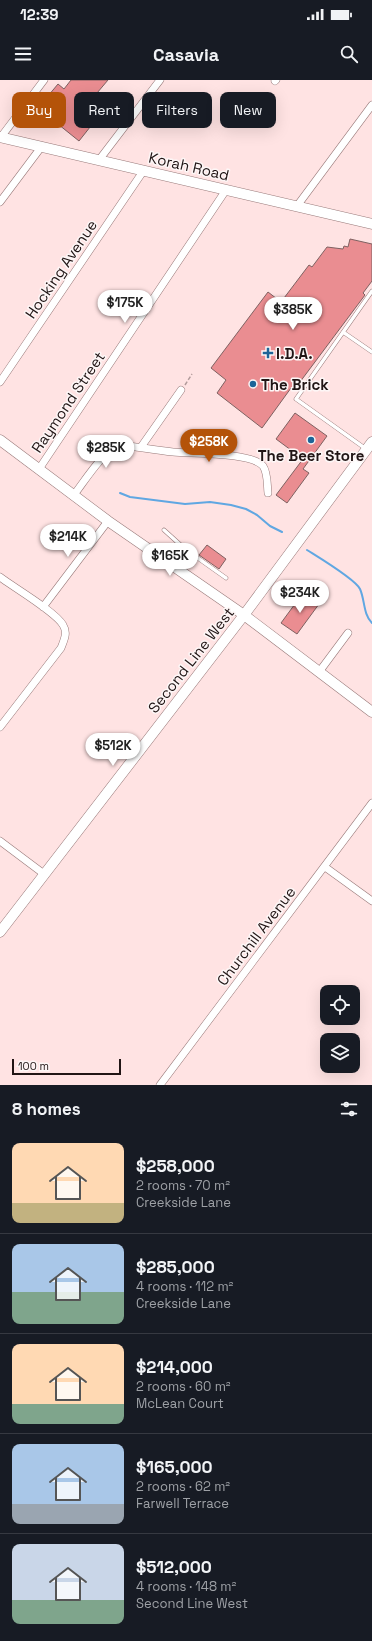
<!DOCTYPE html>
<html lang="en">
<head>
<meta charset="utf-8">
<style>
  :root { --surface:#171b24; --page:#242831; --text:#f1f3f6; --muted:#9ea1a6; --line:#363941; --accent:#b45309 }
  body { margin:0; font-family:"Space Grotesk",sans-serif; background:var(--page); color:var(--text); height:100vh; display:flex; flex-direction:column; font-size:15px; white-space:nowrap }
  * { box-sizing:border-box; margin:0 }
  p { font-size:13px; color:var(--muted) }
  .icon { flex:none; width:22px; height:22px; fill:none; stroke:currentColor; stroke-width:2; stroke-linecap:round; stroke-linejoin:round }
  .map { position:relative; height:1005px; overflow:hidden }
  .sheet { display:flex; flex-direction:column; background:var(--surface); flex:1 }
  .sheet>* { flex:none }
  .guide { position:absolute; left:12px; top:12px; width:348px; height:36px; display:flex; gap:8px }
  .buttons { position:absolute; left:320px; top:905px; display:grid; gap:8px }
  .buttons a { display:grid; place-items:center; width:40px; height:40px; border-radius:8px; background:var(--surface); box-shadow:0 4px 16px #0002; font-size:20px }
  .scale { position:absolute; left:12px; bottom:10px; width:109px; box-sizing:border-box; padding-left:4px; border:2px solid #211515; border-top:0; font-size:11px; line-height:14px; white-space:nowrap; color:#211515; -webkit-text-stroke:3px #fdf6f6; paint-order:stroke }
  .price { position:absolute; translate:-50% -34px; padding:0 9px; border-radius:14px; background:#fff; color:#222; font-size:13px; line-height:26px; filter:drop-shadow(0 1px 2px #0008) }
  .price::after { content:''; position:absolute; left:50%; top:24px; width:12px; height:9px; margin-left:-6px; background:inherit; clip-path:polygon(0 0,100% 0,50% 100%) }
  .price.on { background:var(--accent); color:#fff }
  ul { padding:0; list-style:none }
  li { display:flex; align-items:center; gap:12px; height:100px; padding:0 12px }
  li+li { border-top:1px solid var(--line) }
  li span { display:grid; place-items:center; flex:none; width:112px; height:80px; border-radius:8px; color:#555 }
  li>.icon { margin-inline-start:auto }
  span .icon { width:48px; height:48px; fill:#fffc; stroke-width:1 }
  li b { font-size:17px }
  h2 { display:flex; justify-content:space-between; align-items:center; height:48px; padding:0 12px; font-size:17px }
  .chip { padding:0 14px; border-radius:8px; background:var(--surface); box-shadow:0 4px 16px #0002; font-size:14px; line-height:36px }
  .chip.on { background:var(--accent); color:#fff }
  .status { display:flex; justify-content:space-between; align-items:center; height:28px; padding:0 20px; background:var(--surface); direction:ltr }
  .status svg { height:11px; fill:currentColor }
  header { display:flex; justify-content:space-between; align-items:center; height:52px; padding:0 12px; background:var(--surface); font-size:18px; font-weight:700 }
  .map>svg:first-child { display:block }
</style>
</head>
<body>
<div class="status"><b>12:39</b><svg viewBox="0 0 49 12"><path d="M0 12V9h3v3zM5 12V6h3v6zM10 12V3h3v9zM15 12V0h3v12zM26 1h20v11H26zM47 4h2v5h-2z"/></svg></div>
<header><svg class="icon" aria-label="menu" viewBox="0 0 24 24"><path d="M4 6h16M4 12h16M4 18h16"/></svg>Casavia<svg class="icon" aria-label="search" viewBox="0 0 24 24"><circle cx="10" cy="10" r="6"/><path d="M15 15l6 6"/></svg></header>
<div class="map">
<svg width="372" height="1005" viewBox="0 0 372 1005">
  <rect width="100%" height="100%" fill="#ffe3e3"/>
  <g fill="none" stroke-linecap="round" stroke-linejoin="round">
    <!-- stream -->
    <path stroke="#60a7e2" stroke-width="2" d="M120,413L130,417L185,424L210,422L231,425L246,429L257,435L270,446L282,452
      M307,470C318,477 355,499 360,509C365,520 363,534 372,543"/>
  </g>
  <!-- building -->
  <path fill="#ea8d91" stroke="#7e6161" d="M71,0H108L86,26L98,37L79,61L38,28L58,4L64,9Z
    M350,159L372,164V201L363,213L365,215L294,310L291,308L262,348L217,313L226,300L211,288L268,212L281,222L309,185L312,187L327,167L343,169L344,166L348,167Z
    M295,333L327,356L303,389L309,393L287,423L276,415L303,379L276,359Z
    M207,465L226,479L219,489L199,475Z
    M303,513L319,524L297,554L281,543Z"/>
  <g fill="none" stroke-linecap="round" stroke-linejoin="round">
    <!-- lane casing -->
    <g stroke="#987979" stroke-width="4.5">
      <path id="lane" d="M343,252L372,272
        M366,369L296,319L372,211
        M164,450L185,469L226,498"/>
    </g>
    <!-- street casing -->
    <g stroke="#987979" stroke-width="8">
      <path id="street" d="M275,1L276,0
        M1,57L44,0
        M99,80L160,0
        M0,122L42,66
        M297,126L372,25
        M0,302L144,90
        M141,367L181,310
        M39,389L226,110
        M73,416C85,401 103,370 121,365C138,367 155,370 173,372C191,374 251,372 263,386C268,393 267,405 268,413
        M0,497C13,507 56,532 63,545C68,553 64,560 61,568L0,647
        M43,527L108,441
        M319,592L348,553
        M0,761L44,794
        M325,787L372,821
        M160,1005L372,723"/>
    </g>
    <!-- secondary casing -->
    <g stroke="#987979" stroke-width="11">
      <path id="secondary" d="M0,57L372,144
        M0,360L108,441L244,535L372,632
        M0,852L244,535L372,362"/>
    </g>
    <!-- path -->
    <path stroke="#b29b9b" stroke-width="1.5" stroke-dasharray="4 2" stroke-linecap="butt" d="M185,305L192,294"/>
    <!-- lane -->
    <use href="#lane" stroke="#fff" stroke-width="3.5"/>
    <!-- street -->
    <use href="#street" stroke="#fff" stroke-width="7"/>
    <!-- secondary -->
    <use href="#secondary" stroke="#fff" stroke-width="10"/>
  </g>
  <!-- markers -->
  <g fill="#1d6498" stroke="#fdf6f6" stroke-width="1.5">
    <path d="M266 267h4v4h4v4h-4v4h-4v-4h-4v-4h4z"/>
    <circle cx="253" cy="304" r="4"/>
    <circle cx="311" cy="360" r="4"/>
  </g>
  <g text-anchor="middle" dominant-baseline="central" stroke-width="3" stroke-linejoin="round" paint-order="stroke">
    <!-- street labels -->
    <g font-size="15" fill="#211515" stroke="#fdf6f6">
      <text transform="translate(189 86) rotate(13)">Korah Road</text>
      <text transform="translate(61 189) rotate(-56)">Hocking Avenue</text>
      <text transform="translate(68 322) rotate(-56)">Raymond Street</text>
      <text transform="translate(191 580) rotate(-52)">Second Line West</text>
      <text transform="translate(256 856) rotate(-53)">Churchill Avenue</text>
    </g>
    <!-- poi labels -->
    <g font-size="15" font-weight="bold" fill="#211515" stroke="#fdf6f6" text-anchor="start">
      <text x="276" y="273">I.D.A.</text>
      <text x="261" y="304">The Brick</text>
      <text x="311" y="375" text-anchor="middle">The Beer Store</text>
    </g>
  </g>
</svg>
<div class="buttons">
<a><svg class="icon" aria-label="locate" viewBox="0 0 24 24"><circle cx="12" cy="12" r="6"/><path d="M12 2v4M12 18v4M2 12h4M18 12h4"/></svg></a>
<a><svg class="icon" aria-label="layers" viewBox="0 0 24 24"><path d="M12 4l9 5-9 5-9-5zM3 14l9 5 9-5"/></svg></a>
</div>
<div class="scale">100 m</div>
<b class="price" style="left:125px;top:244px">$175K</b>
<b class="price" style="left:293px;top:251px">$385K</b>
<b class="price on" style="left:209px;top:383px">$258K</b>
<b class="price" style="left:106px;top:389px">$285K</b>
<b class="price" style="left:68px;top:478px">$214K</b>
<b class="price" style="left:170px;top:497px">$165K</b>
<b class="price" style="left:300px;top:534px">$234K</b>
<b class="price" style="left:113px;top:687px">$512K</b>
<div class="guide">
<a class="chip on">Buy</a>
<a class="chip">Rent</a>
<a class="chip">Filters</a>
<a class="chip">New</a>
</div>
</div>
<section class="sheet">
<h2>8 homes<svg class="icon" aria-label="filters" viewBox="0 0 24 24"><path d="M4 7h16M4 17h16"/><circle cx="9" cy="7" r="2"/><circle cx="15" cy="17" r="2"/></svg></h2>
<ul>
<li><span style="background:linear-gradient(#ffd9b3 75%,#c2b280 0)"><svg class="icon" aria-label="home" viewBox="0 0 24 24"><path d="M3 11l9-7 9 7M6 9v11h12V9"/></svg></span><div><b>$258,000</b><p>2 rooms · 70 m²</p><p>Creekside Lane</p></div></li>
<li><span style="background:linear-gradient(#a9c7e8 60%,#7fa58c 0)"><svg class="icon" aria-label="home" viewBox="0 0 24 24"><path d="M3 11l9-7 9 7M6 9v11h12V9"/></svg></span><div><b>$285,000</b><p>4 rooms · 112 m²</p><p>Creekside Lane</p></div></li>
<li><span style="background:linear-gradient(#ffd9b3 75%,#7fa58c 0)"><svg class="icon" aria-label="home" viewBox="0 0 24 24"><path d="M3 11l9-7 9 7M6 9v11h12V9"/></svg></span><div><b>$214,000</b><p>2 rooms · 60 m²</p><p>McLean Court</p></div></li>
<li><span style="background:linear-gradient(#a9c7e8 75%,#9aa5b1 0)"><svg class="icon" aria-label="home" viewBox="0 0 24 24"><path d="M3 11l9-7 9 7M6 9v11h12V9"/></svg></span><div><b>$165,000</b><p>2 rooms · 62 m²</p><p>Farwell Terrace</p></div></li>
<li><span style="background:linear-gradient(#c9d6e8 70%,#7fa58c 0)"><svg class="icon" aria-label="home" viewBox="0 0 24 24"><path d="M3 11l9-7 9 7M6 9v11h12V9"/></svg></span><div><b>$512,000</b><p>4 rooms · 148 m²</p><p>Second Line West</p></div></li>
</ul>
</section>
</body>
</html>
